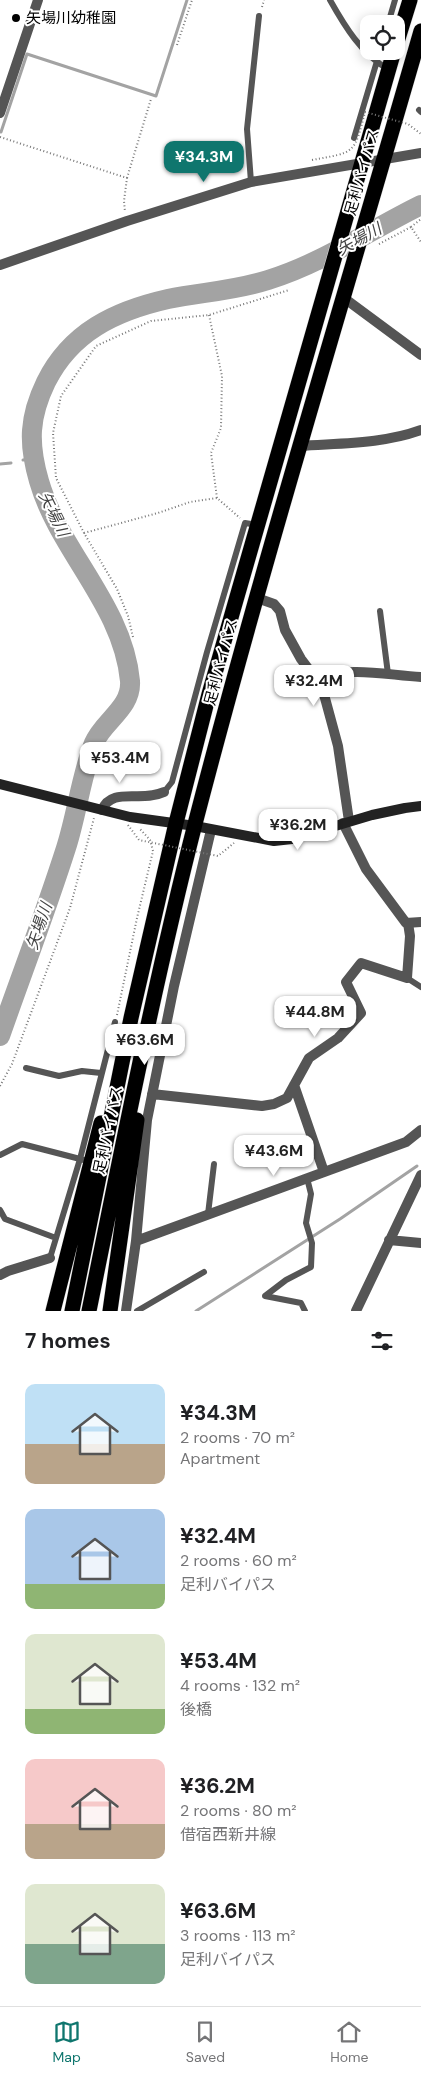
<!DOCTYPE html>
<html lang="en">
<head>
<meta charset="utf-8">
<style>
  :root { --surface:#fff; --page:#f2f2f2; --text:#202124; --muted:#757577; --line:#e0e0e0; --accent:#0f766e }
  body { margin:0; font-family:"DM Sans","Noto Sans JP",sans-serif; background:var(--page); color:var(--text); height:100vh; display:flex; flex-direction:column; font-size:19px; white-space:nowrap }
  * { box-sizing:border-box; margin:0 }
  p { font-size:16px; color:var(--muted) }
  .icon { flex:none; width:28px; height:28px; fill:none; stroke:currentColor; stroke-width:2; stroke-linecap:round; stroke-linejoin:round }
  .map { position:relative; height:1311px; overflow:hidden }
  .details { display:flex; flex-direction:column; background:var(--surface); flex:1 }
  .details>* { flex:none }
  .fabs { position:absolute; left:360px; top:15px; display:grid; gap:10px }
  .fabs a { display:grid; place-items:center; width:45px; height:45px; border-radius:10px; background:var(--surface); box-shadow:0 2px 12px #0003; font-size:25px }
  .price { position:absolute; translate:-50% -42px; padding:0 11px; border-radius:10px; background:#fff; color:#222; font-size:16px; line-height:32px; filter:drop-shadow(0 1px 2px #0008) }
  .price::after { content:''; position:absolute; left:50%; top:30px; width:15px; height:11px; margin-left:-8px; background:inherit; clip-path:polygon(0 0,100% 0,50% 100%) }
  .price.selected { background:var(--accent); color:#fff }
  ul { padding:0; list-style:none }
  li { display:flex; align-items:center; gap:15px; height:125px; padding:0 25px }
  li span { display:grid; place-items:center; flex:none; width:140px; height:100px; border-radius:10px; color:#555 }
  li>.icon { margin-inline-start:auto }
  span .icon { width:60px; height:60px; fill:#fffc; stroke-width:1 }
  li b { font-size:21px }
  h2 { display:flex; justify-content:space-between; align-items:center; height:60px; padding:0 25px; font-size:21px }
  .menu { display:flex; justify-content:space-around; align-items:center; height:70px; border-top:1px solid var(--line); background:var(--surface); font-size:14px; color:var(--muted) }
  .menu a { display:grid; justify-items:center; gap:2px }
  .menu .selected { color:var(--accent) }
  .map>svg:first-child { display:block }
</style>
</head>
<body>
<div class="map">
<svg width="421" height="1311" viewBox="0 0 421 1311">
  <rect width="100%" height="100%" fill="#fff"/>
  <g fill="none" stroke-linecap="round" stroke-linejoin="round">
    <!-- stream -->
    <path stroke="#a3a3a3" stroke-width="3" d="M1,132L27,54L156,96L187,0
      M23,460L32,459
      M0,464L11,463
      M196,1311L340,1219L417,1166"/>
    <!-- river -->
    <path stroke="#a3a3a3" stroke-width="20" d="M0,1036C22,973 46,911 66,848C77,814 81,776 94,743C103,721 132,708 130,681C123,605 59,551 39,481C28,443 29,417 46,382C71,332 115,311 168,299C202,292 234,291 268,280C323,263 370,230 421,205"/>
    <!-- highway casing -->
    <g stroke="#dbdbdb" stroke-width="16">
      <path id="highway" d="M396,45L410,0
        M53,1311L101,1123
        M72,1311L131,1018L176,823L209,694L394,51
        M89,1311C122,1148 154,985 195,824C264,558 345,295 421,31
        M110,1311L137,1120"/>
    </g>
    <!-- path -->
    <path stroke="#777" stroke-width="2" stroke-dasharray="1 2.5" stroke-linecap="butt" d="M262,7L264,0
      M177,45L192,0
      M0,137L127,178L124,201L125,212
      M127,178L151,99
      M411,227L421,219
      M379,244L411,227L421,242
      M209,315L222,376L221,428L211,453L217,498
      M84,533L158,513L190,502L217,498L240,518
      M133,637L128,616L117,589L84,533L56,478L53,433L61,396L96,346L151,321L209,315L289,290
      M117,1015L137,918L153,851L150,840L140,829
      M0,1086L12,1064L70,908L94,818"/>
    <!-- lane -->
    <path stroke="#555" stroke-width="6" d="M330,0C344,25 362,55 388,69
      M388,24L395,0
      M419,110L421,112
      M354,138L380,51
      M251,182L247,129L259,16
      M380,611L388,674
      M164,792L172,782L207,652L245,523L257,525
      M407,978L421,987
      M26,1068L59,1076L82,1071L101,1073
      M0,1155L22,1144L84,1160
      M0,1210L5,1219L56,1238
      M208,1214L214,1164
      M50,1258L80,1159L115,1022
      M137,1311L204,1272
      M305,1311L301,1303L265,1296L286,1280L311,1267L312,1243L306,1223L311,1194L307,1178"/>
    <!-- street -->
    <path stroke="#555" stroke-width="10" d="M0,113L38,0
      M0,265L127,221L251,182L421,153
      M344,298L421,355
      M300,446C340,443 383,444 421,430
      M257,598L274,604L280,611L285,630L301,659L322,687L338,746L349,821
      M314,680C349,665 385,675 421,677
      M102,810C112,786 141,803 164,792
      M343,823L366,869L406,923L421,922
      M294,1085L324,1172
      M152,1094L262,1106L274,1104L287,1098L309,1058L338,1038L361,1013L346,982L361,963L407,978L410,936L408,923
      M389,1240L421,1243
      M136,1241L406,1142L421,1130
      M0,1275L8,1271L50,1258
      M126,1311L136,1241L147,1120L174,986L211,830
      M356,1311L421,1175"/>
    <!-- secondary -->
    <path stroke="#222" stroke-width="10" d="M0,784L130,817L195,826L274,841L292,839L372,815L405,808L421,806"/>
    <!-- highway -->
    <use href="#highway" stroke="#000" stroke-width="15"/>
    <!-- path-bridge -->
    <path stroke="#777" stroke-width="2" stroke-dasharray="1 2.5" stroke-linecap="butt" d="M312,160C355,152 354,155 365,112L408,124L421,134
      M128,825L139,840L218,856L234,843"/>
  </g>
  <!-- markers -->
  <circle fill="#000" stroke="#fff" stroke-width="2" cx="16" cy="18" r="5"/>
  <g text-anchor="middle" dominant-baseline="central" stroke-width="4" stroke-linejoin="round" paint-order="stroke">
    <!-- poi labels -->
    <g font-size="15" fill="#000" stroke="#fff" text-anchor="start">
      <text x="26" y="18">矢場川幼稚園</text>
    </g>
    <!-- street labels -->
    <g font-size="15" fill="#000" stroke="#fff">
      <text transform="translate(362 172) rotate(-74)">足利バイパス</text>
      <text transform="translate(221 662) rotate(-75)">足利バイパス</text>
      <text transform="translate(108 1130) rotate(-78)">足利バイパス</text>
    </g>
    <!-- water labels -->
    <g font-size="16" font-style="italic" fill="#444" stroke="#fff">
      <text transform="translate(359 239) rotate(-29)">矢場川</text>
      <text transform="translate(54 514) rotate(64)">矢場川</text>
      <text transform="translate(39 926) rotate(-71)">矢場川</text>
    </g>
  </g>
</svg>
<div class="fabs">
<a><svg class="icon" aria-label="locate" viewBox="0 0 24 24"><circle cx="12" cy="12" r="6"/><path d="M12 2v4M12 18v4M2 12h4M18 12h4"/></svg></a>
</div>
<b class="price selected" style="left:204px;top:183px">¥34.3M</b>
<b class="price" style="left:314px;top:707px">¥32.4M</b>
<b class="price" style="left:120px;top:784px">¥53.4M</b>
<b class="price" style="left:298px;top:851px">¥36.2M</b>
<b class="price" style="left:315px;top:1038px">¥44.8M</b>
<b class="price" style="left:145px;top:1066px">¥63.6M</b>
<b class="price" style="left:274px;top:1177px">¥43.6M</b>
</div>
<section class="details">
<h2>7 homes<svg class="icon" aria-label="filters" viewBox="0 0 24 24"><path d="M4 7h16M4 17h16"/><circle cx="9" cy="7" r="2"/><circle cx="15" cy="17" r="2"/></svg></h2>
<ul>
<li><span style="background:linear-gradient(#bfe0f5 60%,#b9a48a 0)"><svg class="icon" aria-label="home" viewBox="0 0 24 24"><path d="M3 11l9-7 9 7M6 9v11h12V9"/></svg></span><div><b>¥34.3M</b><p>2 rooms · 70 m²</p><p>Apartment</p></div></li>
<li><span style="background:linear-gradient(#a9c7e8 75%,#8fb573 0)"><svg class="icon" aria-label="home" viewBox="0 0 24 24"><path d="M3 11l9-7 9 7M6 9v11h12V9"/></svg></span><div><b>¥32.4M</b><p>2 rooms · 60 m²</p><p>足利バイパス</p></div></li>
<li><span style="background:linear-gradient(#dfe7d0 75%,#8fb573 0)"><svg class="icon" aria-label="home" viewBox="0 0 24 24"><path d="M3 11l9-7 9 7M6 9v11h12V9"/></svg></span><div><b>¥53.4M</b><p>4 rooms · 132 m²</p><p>後橋</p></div></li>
<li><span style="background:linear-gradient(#f6c9c9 65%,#b9a48a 0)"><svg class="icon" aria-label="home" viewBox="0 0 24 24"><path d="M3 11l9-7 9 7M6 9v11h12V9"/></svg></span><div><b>¥36.2M</b><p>2 rooms · 80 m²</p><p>借宿西新井線</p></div></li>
<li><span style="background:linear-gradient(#dfe7d0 60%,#7fa58c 0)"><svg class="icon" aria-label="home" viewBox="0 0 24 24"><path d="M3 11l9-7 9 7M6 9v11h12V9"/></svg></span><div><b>¥63.6M</b><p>3 rooms · 113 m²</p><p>足利バイパス</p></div></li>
</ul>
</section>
<nav class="menu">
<a class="selected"><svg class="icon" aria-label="map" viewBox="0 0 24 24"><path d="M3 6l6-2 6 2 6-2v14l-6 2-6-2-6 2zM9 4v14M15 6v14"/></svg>Map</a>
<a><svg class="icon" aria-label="saved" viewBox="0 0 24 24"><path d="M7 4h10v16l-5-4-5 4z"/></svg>Saved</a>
<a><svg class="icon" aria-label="home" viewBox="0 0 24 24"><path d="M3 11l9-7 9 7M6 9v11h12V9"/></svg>Home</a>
</nav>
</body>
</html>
